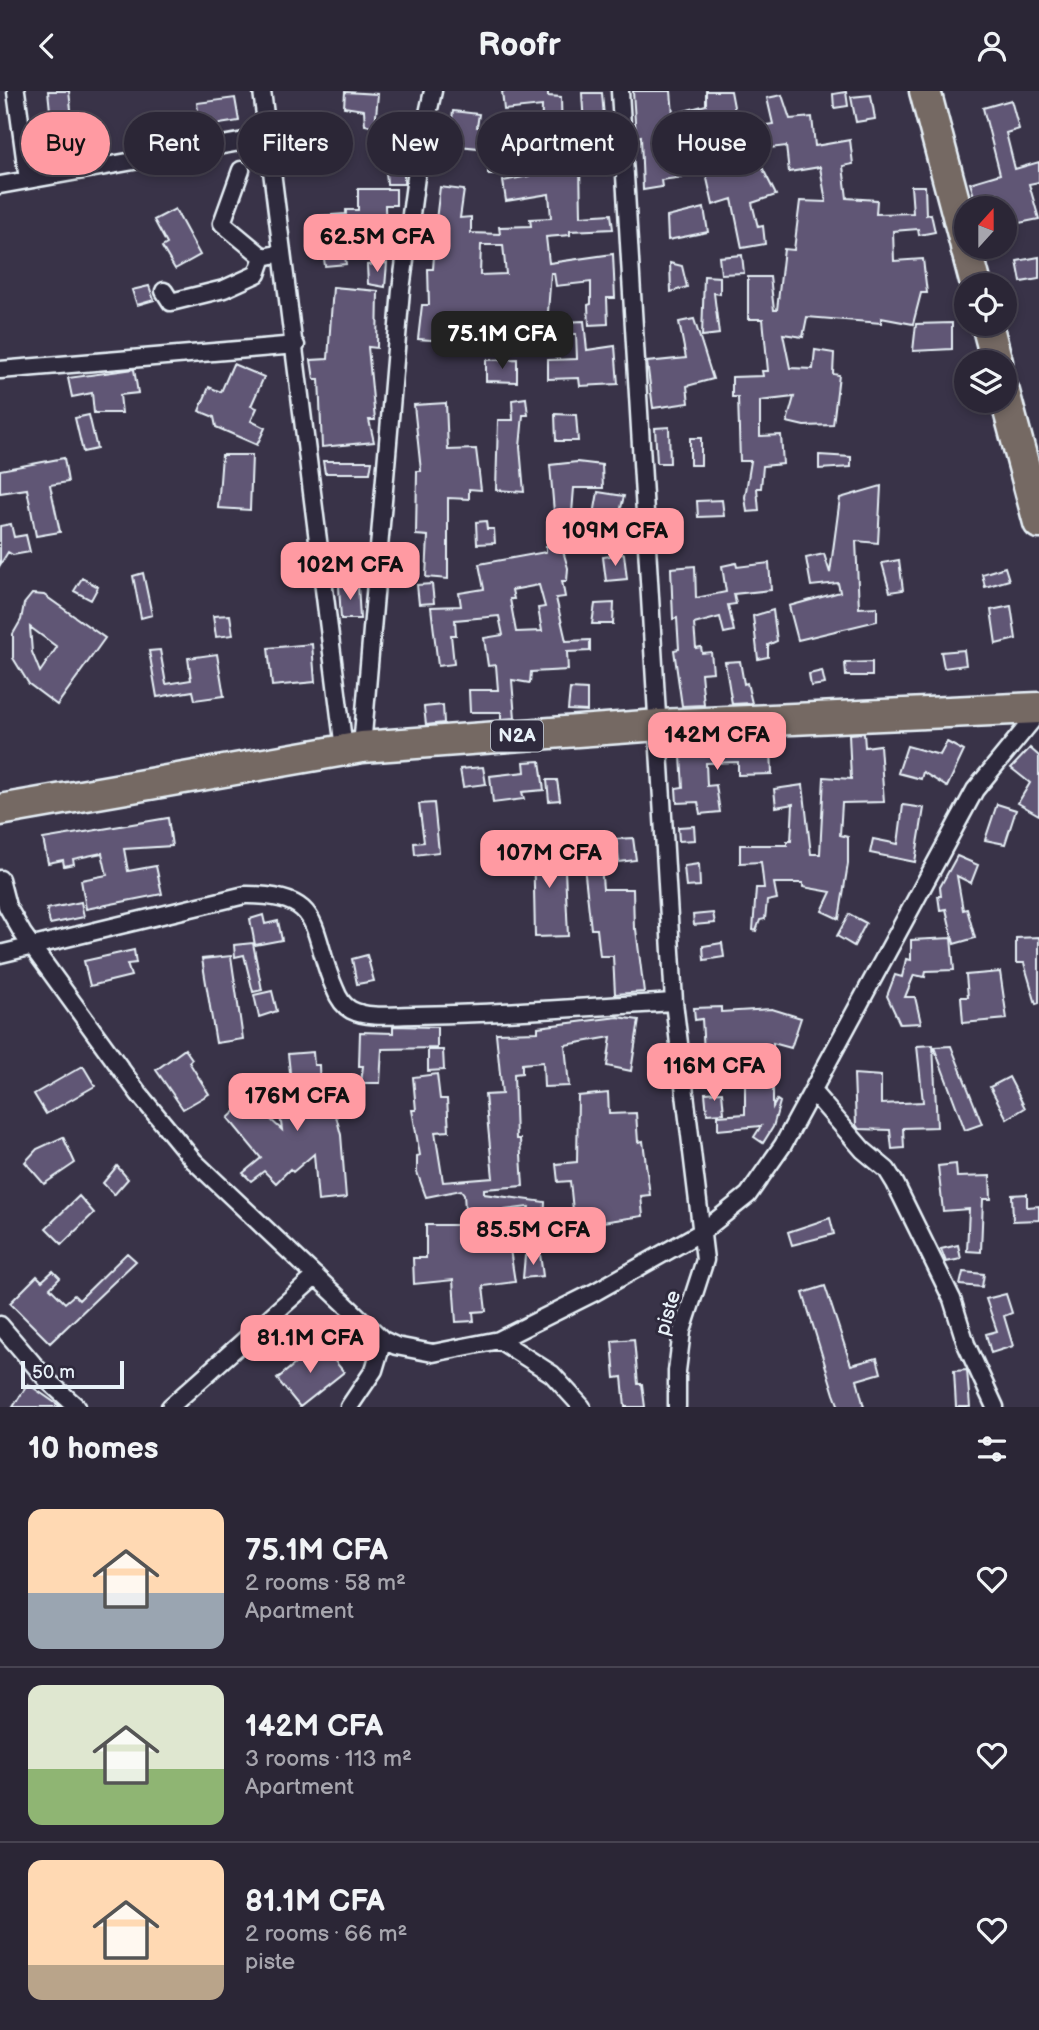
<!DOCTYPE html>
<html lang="en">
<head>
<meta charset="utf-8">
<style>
  :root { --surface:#2b2636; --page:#373242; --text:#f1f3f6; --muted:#a6a5ad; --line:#474351; --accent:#ff9aa2 }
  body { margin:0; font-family:"Balsamiq Sans",sans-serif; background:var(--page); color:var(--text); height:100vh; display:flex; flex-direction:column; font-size:26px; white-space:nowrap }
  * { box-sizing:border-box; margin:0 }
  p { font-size:23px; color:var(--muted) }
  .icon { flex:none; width:38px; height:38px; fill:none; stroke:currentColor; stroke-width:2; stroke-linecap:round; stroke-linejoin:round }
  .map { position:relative; height:1316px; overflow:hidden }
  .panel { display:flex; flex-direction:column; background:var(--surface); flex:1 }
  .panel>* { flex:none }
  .top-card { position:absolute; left:21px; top:21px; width:998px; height:63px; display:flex; gap:14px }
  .needle { width:46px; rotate:21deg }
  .tools { position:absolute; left:954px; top:105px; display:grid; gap:14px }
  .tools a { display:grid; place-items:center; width:63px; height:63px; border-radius:50%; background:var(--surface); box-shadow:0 4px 10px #0003,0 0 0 2px var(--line); font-size:35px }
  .scale { position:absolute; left:21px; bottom:18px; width:103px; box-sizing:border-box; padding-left:7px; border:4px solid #e8f1f8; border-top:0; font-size:19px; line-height:24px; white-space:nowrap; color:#e8f1f8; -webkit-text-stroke:5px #2f2a3d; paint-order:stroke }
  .price { position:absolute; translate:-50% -60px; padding:0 16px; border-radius:14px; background:var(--accent); color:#111; font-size:23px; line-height:46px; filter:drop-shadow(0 2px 4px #0008) }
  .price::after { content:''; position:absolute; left:50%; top:42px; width:21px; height:16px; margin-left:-10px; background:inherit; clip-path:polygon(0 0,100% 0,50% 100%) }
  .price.current { background:#222; color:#fff }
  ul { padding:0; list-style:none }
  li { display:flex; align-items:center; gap:21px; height:175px; padding:0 28px }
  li+li { border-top:2px solid var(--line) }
  li span { display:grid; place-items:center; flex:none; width:196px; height:140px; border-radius:14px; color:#555 }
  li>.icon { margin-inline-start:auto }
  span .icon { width:84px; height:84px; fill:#fffc; stroke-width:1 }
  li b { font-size:30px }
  h2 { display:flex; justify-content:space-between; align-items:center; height:84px; padding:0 28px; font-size:30px }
  .tag { padding:0 24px; border-radius:32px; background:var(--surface); box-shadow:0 4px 10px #0003,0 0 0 2px var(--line); font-size:24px; line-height:63px }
  .tag.current { background:var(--accent); color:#111 }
  header { display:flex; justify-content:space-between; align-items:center; height:91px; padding:0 28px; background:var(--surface); font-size:32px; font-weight:700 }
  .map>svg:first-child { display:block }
</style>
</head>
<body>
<header><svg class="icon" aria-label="back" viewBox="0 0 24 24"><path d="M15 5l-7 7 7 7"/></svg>Roofr<svg class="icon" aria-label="person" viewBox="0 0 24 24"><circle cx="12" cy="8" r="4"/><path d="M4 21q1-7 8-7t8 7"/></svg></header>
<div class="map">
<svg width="1039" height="1316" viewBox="0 0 1039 1316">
  <rect width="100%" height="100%" fill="#393348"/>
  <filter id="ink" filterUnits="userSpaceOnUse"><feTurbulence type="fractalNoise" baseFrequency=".0143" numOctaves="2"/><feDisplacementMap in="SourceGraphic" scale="14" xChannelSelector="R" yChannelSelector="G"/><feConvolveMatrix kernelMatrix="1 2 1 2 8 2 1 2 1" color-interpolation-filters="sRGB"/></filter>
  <g filter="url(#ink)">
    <!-- building -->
    <path fill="#615774" stroke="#e8f1f8" stroke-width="2" fill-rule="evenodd" d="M48,0H69L73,37L52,39Z
      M502,0H548V5L561,6L562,51H585L582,2H602L608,75L580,74L581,125L611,123L613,138L570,140V144L546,146L549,172L613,163L615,207H607L608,233L589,234L588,214L591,213V191L556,195L554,182H551L546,247H529L530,244H446L445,250L418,248L422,214H429L428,178H433L436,139H432V129H436L440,96L464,99L460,127L471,126V142L500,143L499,136L531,135L530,128L551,127L549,103L506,110L503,90L529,85L528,53L541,52L542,15L504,19ZM481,154H503L506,183L480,184Z
      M633,0H671L673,23L706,14V0H731L735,21L720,24L722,31L658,46L661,72L686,70L720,58V55L750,52L776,104L752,112L758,136L763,135L765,153L742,157L732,108L713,114L706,83L661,89L662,96L643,99L641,45L636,46Z
      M345,1L378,3L375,36L365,34L364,19L344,16Z
      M846,1L848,15L834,17L833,3Z
      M782,4L790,28L812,26L815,55L850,49L853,73L843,75L847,107L877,109L876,123L913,122L911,95H925L926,124L931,123L935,141L919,144L918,138L893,140L894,170L923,168L927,202H921L913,233L881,227V232L807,226L803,246L783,243L790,277L813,278L815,259L834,262L833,283L839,284L833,334L804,335L787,331L794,306L760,310V345L781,344L783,373L763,375L761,397H757L759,420L747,421L745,406L751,370H740L738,306H732V286L763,285L762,280H768L763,228H748V186H770L774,219H777L784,158L794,159L800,110L826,111L820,76L789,81L786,55L770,57L766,34L773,33L767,7Z
      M871,4L875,28L856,31L851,6Z
      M235,7L239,30L200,36L197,12Z
      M1011,9L1019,38L1006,42L1015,78L1039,71V91L1029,93L1039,128L1004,135V117H1001L997,102L975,108L970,92L1000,83L983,17Z
      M453,20L479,23L477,36L506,34V52H502V83H488V58L449,54Z
      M404,78V93H387L386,80Z
      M358,98H396V114H385L386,148H367V139L342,140L346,173L325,175L318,125L346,123V119H358Z
      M704,117L708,141L668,149L667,126Z
      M175,118L200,164L175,178L162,156L167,153L154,129Z
      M742,164L744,182L721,183L719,166Z
      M1039,166V188L1021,191L1017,170Z
      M387,172L385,196L368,193L367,174Z
      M670,172L682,175L687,196L671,201Z
      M704,185L720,186V203L714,202L719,243L702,245Z
      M149,195L154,209L137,214L132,199Z
      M333,196L378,200L377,257L368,256L375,329H369L374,351L322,356L319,288H314L311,269L328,268Z
      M694,228L713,288L687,295L689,312L653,317L647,271L686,267L679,231Z
      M584,230L587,259L615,255L618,293L580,295L579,287L548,288V269L577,268L576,243H565L563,231Z
      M952,232V258L913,260L916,233Z
      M517,268V291L486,290V269Z
      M233,273L264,286L251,315L257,317L251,330L265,337L257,354L216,336L214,326L199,320L209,296L221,301Z
      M134,278L138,302L120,304L122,322H94L92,302L72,306L68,287Z
      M526,307L528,324H523L520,356L524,401L496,399L498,329H513L512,309Z
      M446,312L448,359L476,358L481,399L469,398V408L448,407V488L426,486L428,445L416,444L417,380H421L414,314Z
      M555,323L576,324L578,350H556Z
      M89,324L97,358L83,361L75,327Z
      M669,336L670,372H657L655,337Z
      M690,347H701V374H690Z
      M222,364H252L250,419L218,417Z
      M819,364L851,366V376L819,378Z
      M64,367L68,391L50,394L60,441L36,445L27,398L0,402V379Z
      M323,370H372L370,382H325Z
      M577,371L602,374L603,397H574L572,422L554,421L550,374Z
      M881,395L878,452L856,450L859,517L877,516V530L798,549L789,515L840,501L838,492L811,495L806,467L824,463L830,482L840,407Z
      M598,401L624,405L616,437L603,435L605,458H588Z
      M722,409L724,425L698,426L697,410Z
      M486,430L487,438H494L495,452L477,453L476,431Z
      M11,433L14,446L26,444L30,461L13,464L8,461L0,474V435Z
      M561,453L568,477L567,490H562L565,506L556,507L566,550L590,549V560L567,561L568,579L531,581L530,592L512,589L515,627L501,628V621H470L469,599H498L496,574L488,575L484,547L503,544L499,525L455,529L456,544H451L454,573L438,575L431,516L461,515L459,502L484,498L479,473L546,461V455ZM539,494L545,516L538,517L542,540L516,541L510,508H514L512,499Z
      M624,463L627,488L606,490L603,466Z
      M899,469L903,499L890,501L882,472Z
      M736,472L737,476L769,472L771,499L734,503L736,513L728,514L734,540L724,542L720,526L694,533L696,557L701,556L702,562L711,561L713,581L701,582L704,614L682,615L674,559L679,558L677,527L673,528L671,477L695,475L696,507L726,501L722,475Z
      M1005,476L1009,489L985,496L982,483Z
      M143,482L152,524L141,527L133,485Z
      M82,487L98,496L91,509L74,500Z
      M358,493L360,528H341L339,495Z
      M432,493L434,512L419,513L417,494Z
      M32,503L44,504L105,547L57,614L29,593L13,567V543L21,529L24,513ZM30,536L57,556L40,581L32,561Z
      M614,512L613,533H592L595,513Z
      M1011,515L1016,548L996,553L991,519Z
      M773,519L777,550L768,554V566L758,568L753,525Z
      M230,524L233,544L216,546L213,525Z
      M312,553L315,591L272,595L268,557Z
      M160,559L166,593L191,589L188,567L217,563L224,605L195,609L193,600L157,606L149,560Z
      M964,559L966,574L944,577L941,561Z
      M740,570L744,593L747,592L752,612L732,613L725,571Z
      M872,571V585H846L845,572Z
      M822,580L825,593L811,595L809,583Z
      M570,598L587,599V620L568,619Z
      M443,614L444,632L426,634L424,616Z
      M864,642L865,656L880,654L884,711L842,712L840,744L848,746V773L839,828L822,820L831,801L803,796V792H774L777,808L767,810L765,828L760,829L756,840L753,839L756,797H764L761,771L740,772V754H787V750H791L793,713L776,716L774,698L803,694L811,763H820L824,686L851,688L849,643Z
      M947,651L964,660L947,696L923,681L921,688L898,682L907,655L940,664Z
      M688,654L771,657L772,683L738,684V671L706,672L707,695L716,694L720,721L700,723L698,711L677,712L676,697L683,696L681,666H688Z
      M1030,657L1039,665V724L1018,712L1030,692L1011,677Z
      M540,670L544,699L522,701L524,708L493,712L490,685L525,681L524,671Z
      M483,676L486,693L463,696L460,678Z
      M547,689H557L560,709L549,710Z
      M434,712L439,761L415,764L414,752L424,751L419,713Z
      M997,713L1016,719L1005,753L985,749Z
      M903,714L924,717L915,771L870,762L873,748L898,753Z
      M168,727L172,755L124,758L128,780L156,775L162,803L86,818L81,789L107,784L102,762L73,768L74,773L64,775L63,769L48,772L43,748Z
      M694,735L695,749L679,750L678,736Z
      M556,746L558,780L565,779L568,845L535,846L533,747Z
      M633,747L636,769L619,771L616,748Z
      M957,765L978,774L971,792L957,785L963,819L967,818L975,847L954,853L946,818L940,819L938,805H941L940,796Z
      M699,773L700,795L686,796L684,775Z
      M601,774L603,798H633L634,838H636L644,901L615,903L613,865H600L597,838H591L584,775Z
      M81,811L84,826L50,833L47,818Z
      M713,822L715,832L694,834L693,824Z
      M849,823L866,832L854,855L837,845Z
      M263,824L265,833L278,830L282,849L255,854L250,828Z
      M1039,846V912L1036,913L1024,872H1016V847Z
      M951,847L954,879L926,880L925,886L914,884L905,906H915L921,932L900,933L887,905L895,884L902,886L906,868L911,869V849Z
      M253,852L262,899L253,901L244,864L235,866L234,854Z
      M722,852L724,866L704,869L703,855Z
      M134,859L136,872L127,873L131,885L90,895L84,870Z
      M367,864L374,890L357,893L352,868Z
      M231,865L243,948L216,952L202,868Z
      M1000,881L1007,928L963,932L961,906H968L966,884Z
      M272,900L277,920L259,926L254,904Z
      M721,916V921L772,918L801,927L791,957L773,952V1016L777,1009L780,1011L773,1036L763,1052L754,1046L761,1035L718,1039V1025L745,1023V959L704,961L702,928L695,929L694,917Z
      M618,926L639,929L631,980L607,975L611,946L565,954L569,995L544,996L543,971L522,973V982L514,983L516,1048H520L523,1095L484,1098V1103L545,1111L544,1135L528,1134L529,1116L504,1119L515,1191L483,1195L486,1220L473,1221L474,1230L456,1231L453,1189L414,1193L413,1167H426V1134H466L464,1103L461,1099L426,1106L417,1081V1065L420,1064L412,1019H416L413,986L437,983L440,1008H447L449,1040L435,1041L443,1091L493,1087L485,1004L502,1003L496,942L538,941V936Z
      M393,935L437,936V957L382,958L380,992H361L363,975H359L360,941L393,942Z
      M933,954L937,1036L903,1037L904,1057L892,1058L890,1039L859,1038L856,1034L854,983L881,985V1013L923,1011L917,955Z
      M951,955L982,1033L965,1039L934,956Z
      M185,958L192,968L189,971L209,1003L183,1018L156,979Z
      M428,959H443L444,979L428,980Z
      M313,961L314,974H319L321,1024L335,1021L341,1044L346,1107L318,1110L314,1063L293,1081L290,1078L276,1092L264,1080L251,1090L243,1082L261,1067L228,1027L243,1013L251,1023L258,1017L282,1039L277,1001L292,999L288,963Z
      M83,975L95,995L46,1023L34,1003Z
      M1009,986L1025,1017L1007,1028L990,996Z
      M722,1001L724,1022L707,1023L705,1002Z
      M608,1002L609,1023L636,1022L638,1051L643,1050L650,1104L641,1105L643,1125L602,1131V1126L574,1129L570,1090L558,1091L556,1073L577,1071L578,1005Z
      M63,1046L75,1072L44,1093L25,1071L37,1058Z
      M956,1073L957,1086L990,1085L991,1108H983L981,1161L967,1160L969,1118L943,1120L938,1075Z
      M117,1075L128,1088L114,1104L103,1092Z
      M1027,1103V1116L1039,1115V1129L1013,1130L1012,1104Z
      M79,1105L94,1122L62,1153L46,1137Z
      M830,1127L834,1143L792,1154L788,1141Z
      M958,1154L961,1168L946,1171L941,1158Z
      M127,1162L136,1170L50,1252L10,1212L37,1185L42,1190L53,1180L60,1187L50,1197L65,1212L74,1204L79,1209Z
      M540,1163L543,1185L523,1187L525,1165Z
      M963,1181L984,1183L982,1196L960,1194Z
      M825,1195L851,1274L877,1267L881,1282L857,1289L864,1316H839L834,1303L803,1202Z
      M1006,1203L1012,1222L1004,1225L1013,1255L991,1262L986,1243L997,1240L986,1208Z
      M634,1248L638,1293H642L645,1316H625L622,1286L615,1287L612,1250Z
      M320,1252L344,1281L300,1316L277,1288Z
      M967,1279L970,1316H956L954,1280Z
      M28,1293L61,1316H13Z"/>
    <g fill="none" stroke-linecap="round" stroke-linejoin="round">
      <!-- street casing -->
      <g stroke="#e8f1f8" stroke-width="21">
        <path id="street" d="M16,0L28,89
          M262,0L344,658
          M620,0L674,911L705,1169L682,1240L677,1280V1316
          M241,79L222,132L263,166
          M0,94L267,46
          M164,200L171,211L224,198L257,183L263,166L282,162
          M0,279L296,254
          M362,656L401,199L419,63L433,0
          M0,788L7,815L23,843L139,1003L194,1070L383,1249L396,1255L433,1262L499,1249L595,1201L703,1140L748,1104L783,1054L975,699L1039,621
          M0,863L245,804C327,803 309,840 335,898C338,906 342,914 351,919C369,928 394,924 414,924C500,923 587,916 674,911
          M812,1000L863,1059L887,1079L895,1092L952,1208L966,1253L995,1316
          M0,1234L47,1289L77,1316
          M499,1249L552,1283L582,1316
          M170,1316L316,1185
          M349,1316L374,1279L383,1249"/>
      </g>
      <!-- highway casing -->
      <g stroke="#e8f1f8" stroke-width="35">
        <path id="highway" d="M925,0L966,155
          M966,156L976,194
          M987,233L997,271
          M1004,301L1039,432
          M0,719L362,656L659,634L1039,617"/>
      </g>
      <!-- street -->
      <use href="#street" stroke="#2f2a3d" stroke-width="16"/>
      <!-- highway -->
      <use href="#highway" stroke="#756964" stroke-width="30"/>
    </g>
  </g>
  <g text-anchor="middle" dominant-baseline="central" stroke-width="6" stroke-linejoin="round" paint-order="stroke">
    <!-- shield labels -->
    <rect fill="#2f2a3d" stroke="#b0b5c0" stroke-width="2" x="491" y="629.5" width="52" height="31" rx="5"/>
    <g font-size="19" font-weight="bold" fill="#e8f1f8">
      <text x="517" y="645">N2A</text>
    </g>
    <!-- street labels -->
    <g font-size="21" fill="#e8f1f8" stroke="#2f2a3d">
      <text transform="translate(668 1222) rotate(-74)">piste</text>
    </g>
  </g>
</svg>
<div class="tools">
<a><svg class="needle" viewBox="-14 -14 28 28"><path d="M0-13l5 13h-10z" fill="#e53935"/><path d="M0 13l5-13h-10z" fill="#a6a5ad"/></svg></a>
<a><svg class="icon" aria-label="locate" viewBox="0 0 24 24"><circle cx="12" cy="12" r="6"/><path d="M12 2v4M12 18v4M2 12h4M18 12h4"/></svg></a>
<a><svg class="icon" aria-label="layers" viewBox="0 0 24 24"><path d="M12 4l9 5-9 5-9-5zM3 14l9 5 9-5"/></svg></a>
</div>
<div class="scale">50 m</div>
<b class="price" style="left:377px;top:183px">62.5M CFA</b>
<b class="price current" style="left:502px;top:280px">75.1M CFA</b>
<b class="price" style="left:615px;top:477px">109M CFA</b>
<b class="price" style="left:350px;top:511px">102M CFA</b>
<b class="price" style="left:717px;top:681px">142M CFA</b>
<b class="price" style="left:549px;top:799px">107M CFA</b>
<b class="price" style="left:714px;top:1012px">116M CFA</b>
<b class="price" style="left:297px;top:1042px">176M CFA</b>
<b class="price" style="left:533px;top:1176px">85.5M CFA</b>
<b class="price" style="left:310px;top:1284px">81.1M CFA</b>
<div class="top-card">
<a class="tag current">Buy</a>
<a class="tag">Rent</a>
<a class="tag">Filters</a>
<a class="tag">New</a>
<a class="tag">Apartment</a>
<a class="tag">House</a>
</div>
</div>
<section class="panel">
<h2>10 homes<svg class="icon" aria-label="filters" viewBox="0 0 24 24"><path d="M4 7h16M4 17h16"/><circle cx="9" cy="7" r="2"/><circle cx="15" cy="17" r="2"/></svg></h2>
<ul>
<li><span style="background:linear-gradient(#ffd9b3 60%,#9aa5b1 0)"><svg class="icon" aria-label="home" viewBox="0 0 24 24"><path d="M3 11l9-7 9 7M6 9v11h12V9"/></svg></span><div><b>75.1M CFA</b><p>2 rooms · 58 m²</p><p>Apartment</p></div><svg class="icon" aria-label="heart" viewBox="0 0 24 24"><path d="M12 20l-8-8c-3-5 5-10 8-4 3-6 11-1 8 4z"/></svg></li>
<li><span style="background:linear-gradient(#dfe7d0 60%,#8fb573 0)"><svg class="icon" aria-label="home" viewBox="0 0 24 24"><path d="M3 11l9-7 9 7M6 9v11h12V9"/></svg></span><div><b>142M CFA</b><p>3 rooms · 113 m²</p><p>Apartment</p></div><svg class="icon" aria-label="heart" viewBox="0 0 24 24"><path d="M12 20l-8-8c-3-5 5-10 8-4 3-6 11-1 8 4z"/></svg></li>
<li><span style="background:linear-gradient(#ffd9b3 75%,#b9a48a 0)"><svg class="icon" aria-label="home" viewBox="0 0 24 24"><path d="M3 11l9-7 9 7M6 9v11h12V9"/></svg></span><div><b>81.1M CFA</b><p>2 rooms · 66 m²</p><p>piste</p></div><svg class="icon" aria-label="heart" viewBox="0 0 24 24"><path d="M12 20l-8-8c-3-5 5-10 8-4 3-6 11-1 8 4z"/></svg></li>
</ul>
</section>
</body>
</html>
